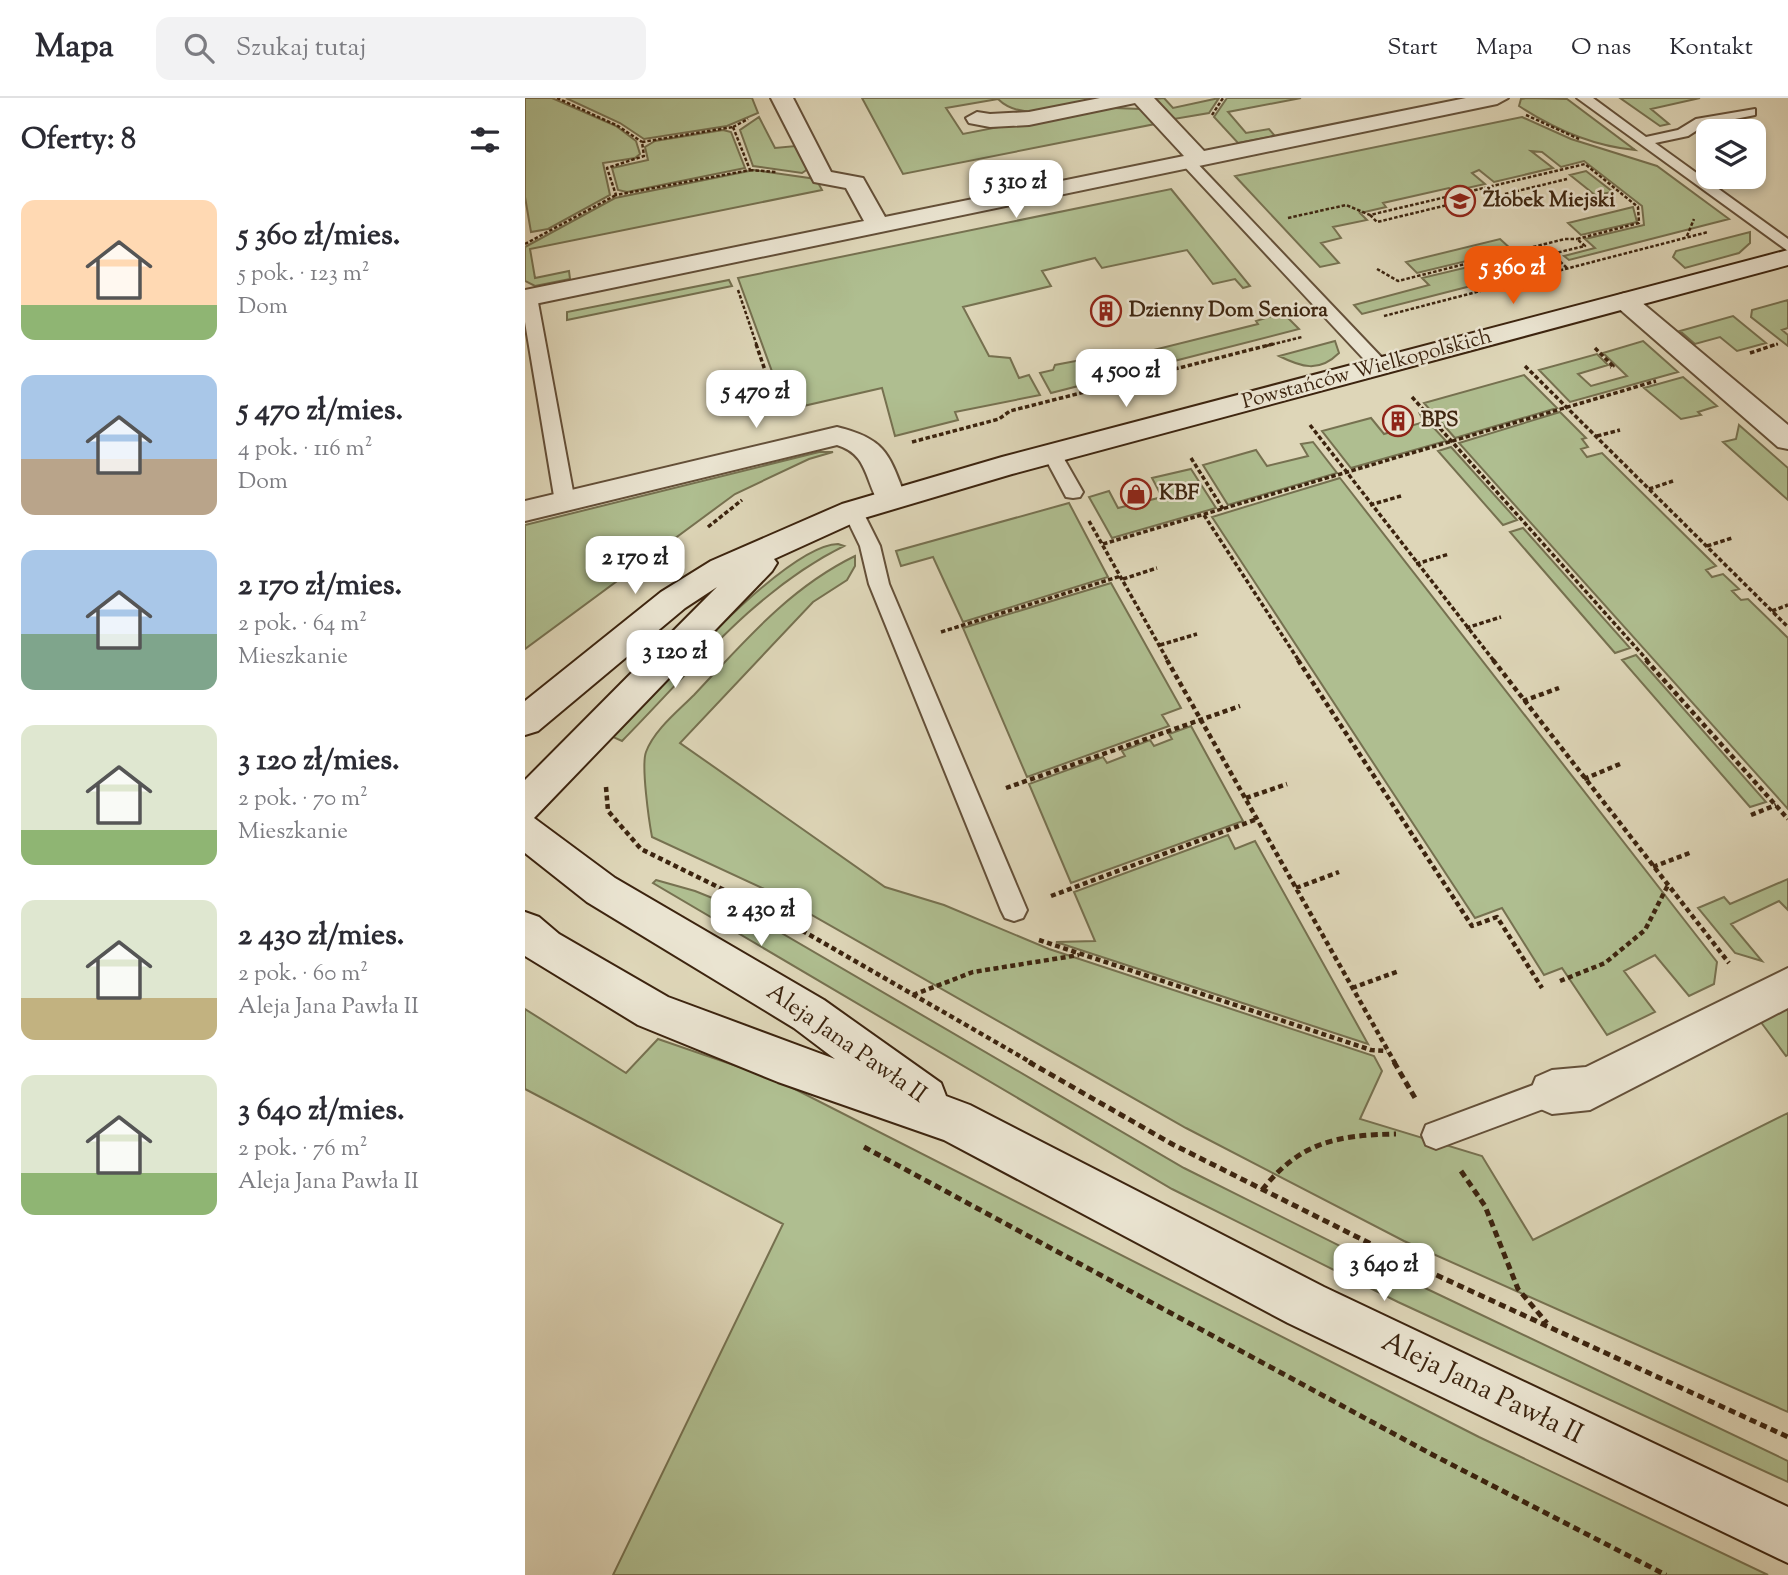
<!DOCTYPE html>
<html lang="pl">
<head>
<meta charset="utf-8">
<style>
  :root { --surface:#fff; --page:#f2f2f3; --text:#2b2b33; --muted:#7c7c81; --line:#e1e1e2; --accent:#ea580c }
  body { margin:0; font-family:"Sorts Mill Goudy",serif; background:var(--page); color:var(--text); height:100vh; display:flex; flex-direction:column; font-size:26px; white-space:nowrap }
  * { box-sizing:border-box; margin:0 }
  p { font-size:23px; color:var(--muted) }
  .icon { flex:none; width:38px; height:38px; fill:none; stroke:currentColor; stroke-width:2; stroke-linecap:round; stroke-linejoin:round }
  .map { position:relative; flex:1; overflow:hidden }
  .panel { display:flex; flex-direction:column; background:var(--surface); width:525px }
  .panel>* { flex:none }
  .fabs { position:absolute; left:1171px; top:21px; display:grid; gap:14px }
  .fabs a { display:grid; place-items:center; width:70px; height:70px; border-radius:14px; background:var(--surface); box-shadow:0 4px 10px #0003; font-size:35px }
  .price { position:absolute; translate:-50% -60px; padding:0 16px; border-radius:14px; background:#fff; color:#222; font-size:23px; line-height:46px; filter:drop-shadow(0 2px 4px #0008) }
  .price::after { content:''; position:absolute; left:50%; top:42px; width:21px; height:16px; margin-left:-10px; background:inherit; clip-path:polygon(0 0,100% 0,50% 100%) }
  .price.selected { background:var(--accent); color:#fff }
  ul { padding:0; list-style:none }
  li { display:flex; align-items:center; gap:21px; height:175px; padding:0 21px }
  li span { display:grid; place-items:center; flex:none; width:196px; height:140px; border-radius:14px; color:#555 }
  li>.icon { margin-inline-start:auto }
  span .icon { width:84px; height:84px; fill:#fffc; stroke-width:1 }
  li b { font-size:30px }
  h2 { display:flex; justify-content:space-between; align-items:center; height:84px; padding:0 21px; font-size:30px }
  header { display:flex; align-items:center; gap:42px; box-sizing:border-box; height:98px; padding:0 35px; background:var(--surface); border-bottom:2px solid var(--line) }
  header strong { font-size:33px }
  nav { display:flex; gap:38px; margin-inline-start:auto; font-size:24px }
  .search { width:490px; height:63px; background:var(--page); display:flex; align-items:center; gap:18px; box-sizing:border-box; padding:0 24px; border-radius:14px; color:var(--muted); font-size:26px }
  main { display:flex; flex:1; min-height:0 }
  .map>svg:first-child { display:block }
</style>
</head>
<body>
<header>
<strong>Mapa</strong>
<div class="search"><svg class="icon" aria-label="search" viewBox="0 0 24 24"><circle cx="10" cy="10" r="6"/><path d="M15 15l6 6"/></svg>Szukaj tutaj</div>
<nav><a>Start</a><a>Mapa</a><a>O nas</a><a>Kontakt</a></nav>
</header>
<main>
<section class="panel">
<h2>Oferty: 8<svg class="icon" aria-label="filters" viewBox="0 0 24 24"><path d="M4 7h16M4 17h16"/><circle cx="9" cy="7" r="2"/><circle cx="15" cy="17" r="2"/></svg></h2>
<ul>
<li><span style="background:linear-gradient(#ffd9b3 75%,#8fb573 0)"><svg class="icon" aria-label="home" viewBox="0 0 24 24"><path d="M3 11l9-7 9 7M6 9v11h12V9"/></svg></span><div><b>5 360 zł/mies.</b><p>5 pok. · 123 m²</p><p>Dom</p></div></li>
<li><span style="background:linear-gradient(#a9c7e8 60%,#b9a48a 0)"><svg class="icon" aria-label="home" viewBox="0 0 24 24"><path d="M3 11l9-7 9 7M6 9v11h12V9"/></svg></span><div><b>5 470 zł/mies.</b><p>4 pok. · 116 m²</p><p>Dom</p></div></li>
<li><span style="background:linear-gradient(#a9c7e8 60%,#7fa58c 0)"><svg class="icon" aria-label="home" viewBox="0 0 24 24"><path d="M3 11l9-7 9 7M6 9v11h12V9"/></svg></span><div><b>2 170 zł/mies.</b><p>2 pok. · 64 m²</p><p>Mieszkanie</p></div></li>
<li><span style="background:linear-gradient(#dfe7d0 75%,#8fb573 0)"><svg class="icon" aria-label="home" viewBox="0 0 24 24"><path d="M3 11l9-7 9 7M6 9v11h12V9"/></svg></span><div><b>3 120 zł/mies.</b><p>2 pok. · 70 m²</p><p>Mieszkanie</p></div></li>
<li><span style="background:linear-gradient(#dfe7d0 70%,#c2b280 0)"><svg class="icon" aria-label="home" viewBox="0 0 24 24"><path d="M3 11l9-7 9 7M6 9v11h12V9"/></svg></span><div><b>2 430 zł/mies.</b><p>2 pok. · 60 m²</p><p>Aleja Jana Pawła II</p></div></li>
<li><span style="background:linear-gradient(#dfe7d0 70%,#8fb573 0)"><svg class="icon" aria-label="home" viewBox="0 0 24 24"><path d="M3 11l9-7 9 7M6 9v11h12V9"/></svg></span><div><b>3 640 zł/mies.</b><p>2 pok. · 76 m²</p><p>Aleja Jana Pawła II</p></div></li>
</ul>
</section>
<div class="map">
<svg width="1263" height="1477" viewBox="0 0 1263 1477">
  <rect width="100%" height="100%" fill="#ded6b8"/>
  <filter id="stains"><feTurbulence type="fractalNoise" baseFrequency=".00286" numOctaves="4"/><feColorMatrix values="0 0 0 0 .2 0 0 0 0 .09 0 0 0 0 .02 0 0 0 .5 -.17"/></filter>
  <radialGradient id="worn" r=".72"><stop offset=".6" stop-color="#630" stop-opacity="0"/><stop offset="1" stop-color="#630" stop-opacity=".3"/></radialGradient>
  <!-- green -->
  <path fill="#afbe90" stroke="#767150" stroke-width="2" d="M0,0H27L91,28L111,43L115,56L110,60L78,65L85,97L23,131L6,134L0,99Z
    M41,0H227L233,15L202,28L119,41L95,25Z
    M337,0H580C548,6 499,27 473,1L421,10L438,36L587,7L590,10L616,11L630,26L378,76Z
    M639,0L648,10L694,0L684,15L649,21L630,1Z
    M702,0H776L703,14L721,35L744,31L750,38L713,45L689,19Z
    M1002,0L1042,1L1110,52C1068,48 1029,31 994,8L996,1Z
    M1095,0H1175L1126,11L1144,26L1135,28Z
    M234,19L250,50L271,48L283,71L277,75L228,68L215,32Z
    M997,19L1046,41L1132,68L1204,121L1044,162L1039,158L1070,150L1060,141L1119,127L1117,108L1059,63L1036,69L1017,54L1006,53L1028,70L969,84L954,72L947,75L960,86L929,93L924,90L858,105L861,109L835,115L842,122L808,129L816,140L796,145L814,165L795,169L710,78Z
    M198,32L206,34L220,70L102,94L93,92L87,70L123,62L120,49L130,43Z
    M229,72L291,81L297,92L5,151L10,180L44,173L45,181L10,188L0,183V149L90,100Z
    M1061,73L1088,94L1070,97L1045,77Z
    M646,91L725,188L718,190L710,181L688,186L662,152L577,170L570,160L517,173L526,188L438,209L464,258L485,260L494,280L504,277L515,297L430,314L433,322L370,338L357,290L261,312L213,180Z
    M1108,109L1112,124L1056,137L1043,125Z
    M1225,134V145L1214,155L1160,170L1148,159L1151,153Z
    M975,141L987,152L892,175L881,164Z
    M1017,162L1024,168L837,216L829,207L904,187L897,180L943,169L949,174L984,166L989,170Z
    M204,182L207,188L42,222V214Z
    M1263,202V230L1257,232L1263,237V248L1226,219L1227,212Z
    M742,208L754,211L774,231L606,274L596,260L733,226L731,223L747,218Z
    M1208,218L1241,245L1212,253L1195,239L1170,246L1155,233Z
    M810,243L814,255C794,275 776,269 754,258Z
    M1118,243L1153,274L1045,304L1014,272L1072,256L1083,267L1053,276L1066,288L1102,278L1078,255Z
    M561,261L566,267L588,263L596,277L526,295L515,275L528,272L530,267Z
    M999,277L1032,310L930,340L899,305Z
    M1158,279L1192,308L1173,314L1176,317L1156,321L1119,290Z
    M894,314L921,343L826,370L797,333L846,320L859,336L899,324Z
    M1035,314L1061,340L1057,341L1063,349L1056,351L1062,359L1077,355L1191,468L1181,472L1187,479L1198,476L1214,491L1207,493L1216,502L1223,501L1263,540V711L934,345Z
    M1214,327L1263,370V402L1198,344L1211,341Z
    M788,344L812,375L703,407L678,367L731,352L742,368L783,358L776,346Z
    M926,349L992,422L978,427L913,353Z
    M294,354H308L284,361L210,396L0,551V427Z
    M666,371L691,410L587,440L564,399L584,393L593,410L637,399L627,380Z
    M815,380L1192,864L1189,886L1164,898L1130,857L1099,873L1130,914L1082,937L1037,870L1019,877L977,810L950,820L687,419Z
    M544,405L583,479L438,524L408,459L376,468L371,453Z
    M998,430L1105,550L1090,555L985,434Z
    M313,446L319,448C230,492 166,573 97,643L88,639C129,597 259,447 313,446Z
    M330,458V468L322,482L288,504L155,645L360,789L419,807L524,851L849,958L857,973L835,1021L957,1058L1008,1142L1263,1015V1314L879,1143L661,1030L248,795L127,739C124,723 116,667 121,654C129,632 153,613 169,597C218,545 264,490 330,458Z
    M586,485L656,610L637,617L644,628L502,679L438,530Z
    M1111,557L1241,704L1225,709L1097,562Z
    M666,628L718,723L546,785L504,686L578,659L582,665L600,658L597,653L625,642L629,648L647,641L644,636Z
    M703,737L710,751L730,743L843,946L531,844L570,843L549,794Z
    M1263,781V812L1254,803L1206,826L1237,863L1210,855L1173,810L1199,799L1205,806Z
    M131,782L170,793L217,812L659,1070L879,1180L1263,1363V1384L873,1204L647,1091L128,785Z
    M1263,910V957L1261,958L1235,923Z
    M0,911L101,975L133,941L252,982L954,1339L1243,1477H88L258,1126L0,991Z"/>
  <g fill="none" stroke-linecap="round" stroke-linejoin="round">
    <!-- lane casing -->
    <g stroke="#645039" stroke-width="4">
      <path id="lane" d="M1052,0H1068L1121,39L1153,32L1171,21L1230,11V17L1180,27L1163,38L1130,45L1263,141V153Z
        M663,60L668,61L861,264L864,268L861,272H849L658,67L656,64Z
        M4,194L12,199L50,404L40,411L30,404L0,224V195Z
        M527,350L534,352L558,394L555,399L548,400L541,399L518,356Z
        M328,406L335,408L355,448L364,486L502,812L498,820L489,823L480,820L476,812L344,486L335,448L318,413Z
        M1027,980L1037,984L1041,994L1037,1004L911,1051L901,1047L897,1037L901,1027Z"/>
    </g>
    <!-- street casing -->
    <g stroke="#645039" stroke-width="4">
      <path id="street" d="M246,0H268L306,74L338,80L360,119L659,58L610,5L504,27L465,29L444,25L441,20L452,14L465,16L504,14L575,0H629L679,53L941,0H983L972,6L0,208V192L339,123L321,90L289,84Z
        M1100,195L1109,198L1263,327V351L1253,349L1091,208L1087,203L1091,198Z
        M312,329C361,341 364,356 381,400L377,407L366,410L355,407C340,383 343,356 312,347L0,423V403Z
        M1263,870V910L1065,1012L1027,1016L1011,1009L1005,994L1011,979L1027,972L1061,969Z"/>
    </g>
    <!-- secondary casing -->
    <g stroke="#3c240f" stroke-width="4">
      <path id="secondary" d="M1263,152V167L487,376L339,420L249,461L252,465L247,473L9,720L90,780L299,902L416,985L421,998L445,1007L799,1189L1263,1409V1465L763,1225L419,1042L253,984L113,927L0,858V814L14,819L34,836L143,899L310,961L269,930L62,804L0,755V682L192,489L160,510L13,633L0,637V603L136,494L186,463L317,406L477,359Z"/>
    </g>
    <!-- path-far3 -->
    <path stroke="#3c240f" stroke-width="2.5" stroke-dasharray="3.5 2" stroke-linecap="butt" d="M32,0L93,28L117,44
      M687,17L698,0
      M1001,17L1054,41
      M208,29L223,21
      M208,29L225,72L91,97L82,70L119,58L117,44Z
      M225,72L251,74
      M980,96L1042,81
      M845,117L852,124L935,104
      M763,120L821,107L845,117L1060,66L1113,109L1114,125L1052,141L1060,148L993,164L988,160L949,170L944,165L873,183L852,171
      M1162,138L1169,121
      M0,146L91,97
      M1027,156L1042,170
      M944,165L1040,141H1052
      M213,192L232,248
      M859,218L1183,134
      M741,248L777,239
      M1246,248L1253,246"/>
    <!-- path-far2 -->
    <path stroke="#3c240f" stroke-width="3.5" stroke-dasharray="4.5 2.5" stroke-linecap="butt" d="M231,246L254,313
      M1070,250L1088,268L1085,269
      M1225,255L1252,246
      M1000,268L1263,529
      M887,299L1123,563
      M785,327L969,563
      M1072,338L1095,332
      M387,344L474,321L485,313L748,246
      M666,360L698,411
      M1124,391L1148,383
      M845,407L876,398
      M679,417L774,563
      M564,423L643,563
      M183,429L217,402
      M578,446L1131,283
      M1182,448L1207,440
      M891,466L924,456
      M598,481L632,470
      M1247,513L1263,507
      M941,530L976,519
      M416,534L596,478
      M635,547L672,536"/>
    <!-- path-far1 -->
    <path stroke="#3c240f" stroke-width="4.5" stroke-dasharray="5 3.5" stroke-linecap="butt" d="M642,562L870,965
      M773,562L947,828L972,819L1017,890
      M968,562L1204,865
      M1121,562L1263,721
      M998,603L1034,590
      M1059,681L1095,666
      M81,689L83,713L116,751L250,817L507,965
      M481,690L715,608
      M721,700L762,686
      M1226,717L1251,707
      M1128,769L1167,754
      M771,790L814,774
      M526,798L732,721
      M514,842L846,952L862,953
      M1035,883L1080,865L1120,832L1143,787
      M827,890L874,873
      M388,897L448,874L554,857"/>
    <!-- path -->
    <path stroke="#3c240f" stroke-width="5" stroke-dasharray="7 4.5" stroke-linecap="butt" d="M504,964L647,1046L870,1158L1263,1339
      M869,964L890,1000
      M339,1049L908,1357L1141,1477
      M936,1073L960,1108L993,1191L1022,1225
      M737,1092C775,1044 812,1037 871,1036"/>
    <!-- lane -->
    <use href="#lane" fill="#eae4d1" fill-rule="evenodd"/>
    <!-- street -->
    <use href="#street" fill="#eae4d1" fill-rule="evenodd"/>
    <!-- secondary -->
    <use href="#secondary" fill="#eae4d1" fill-rule="evenodd"/>
  </g>
  <!-- icons -->
  <defs>
    <g id="school-ring" transform="scale(1.575)"><circle r="9.5" fill="#eae4d1" stroke="#8f2418" stroke-width="1.5"/><path d="M0-5L7-2L0 1L-7-2ZM-4 1L0 2.5L4 1V4Q0 6-4 4Z" fill="#8f2418"/></g>
    <g id="building-ring" transform="scale(1.575)"><circle r="9.5" fill="#eae4d1" stroke="#8f2418" stroke-width="1.5"/><path d="M-4-6H4V6H1V3H-1V6H-4ZM-2.5-4.3h1.7v1.8h-1.7ZM.8-4.3h1.7v1.8H.8ZM-2.5-1h1.7V.8h-1.7ZM.8-1h1.7V.8H.8Z" fill="#8f2418"/></g>
    <g id="shop-ring" transform="scale(1.575)"><circle r="9.5" fill="#eae4d1" stroke="#8f2418" stroke-width="1.5"/><path d="M-5-2.5h2.3a2.7 3.5 0 0 1 5.4 0H5L5.5 6h-11ZM-1.5-2.5h3a1.5 2.3 0 0 0-3 0Z" fill="#8f2418"/></g>
  </defs>
  <g fill-rule="evenodd">
    <use href="#school-ring" x="935" y="103"/>
    <use href="#building-ring" x="581" y="213"/>
    <use href="#building-ring" x="873" y="323"/>
    <use href="#shop-ring" x="611" y="396"/>
  </g>
  <g text-anchor="middle" dominant-baseline="central" stroke-width="5" stroke-linejoin="round" paint-order="stroke">
    <!-- far-poi labels -->
    <g font-size="21" font-weight="bold" fill="#3c240f" stroke="#eae4d1" text-anchor="start">
      <text x="958" y="103">Żłobek Miejski</text>
      <text x="604" y="213">Dzienny Dom Seniora</text>
      <text x="896" y="323">BPS</text>
      <text x="634" y="396">KBF</text>
    </g>
    <!-- far-street labels -->
    <g font-size="21" fill="#3c240f" stroke="#eae4d1">
      <text transform="translate(842 272) rotate(-15)">Powstańców Wielkopolskich</text>
    </g>
    <!-- street labels -->
    <g font-size="24" fill="#3c240f" stroke="#eae4d1">
      <text transform="translate(321 946) rotate(35)">Aleja Jana Pawła II</text>
    </g>
    <!-- near-street labels -->
    <g font-size="28" fill="#3c240f" stroke="#eae4d1">
      <text transform="translate(957 1291) rotate(26)">Aleja Jana Pawła II</text>
    </g>
  </g>
  <rect width="100%" height="100%" filter="url(#stains)"/>
  <rect width="100%" height="100%" fill="url(#worn)"/>
</svg>
<div class="fabs">
<a><svg class="icon" aria-label="layers" viewBox="0 0 24 24"><path d="M12 4l9 5-9 5-9-5zM3 14l9 5 9-5"/></svg></a>
</div>
<b class="price" style="left:491px;top:122px">5 310 zł</b>
<b class="price selected" style="left:988px;top:208px">5 360 zł</b>
<b class="price" style="left:601px;top:311px">4 500 zł</b>
<b class="price" style="left:231px;top:332px">5 470 zł</b>
<b class="price" style="left:110px;top:498px">2 170 zł</b>
<b class="price" style="left:150px;top:592px">3 120 zł</b>
<b class="price" style="left:236px;top:850px">2 430 zł</b>
<b class="price" style="left:859px;top:1205px">3 640 zł</b>
</div>
</main>
</body>
</html>
